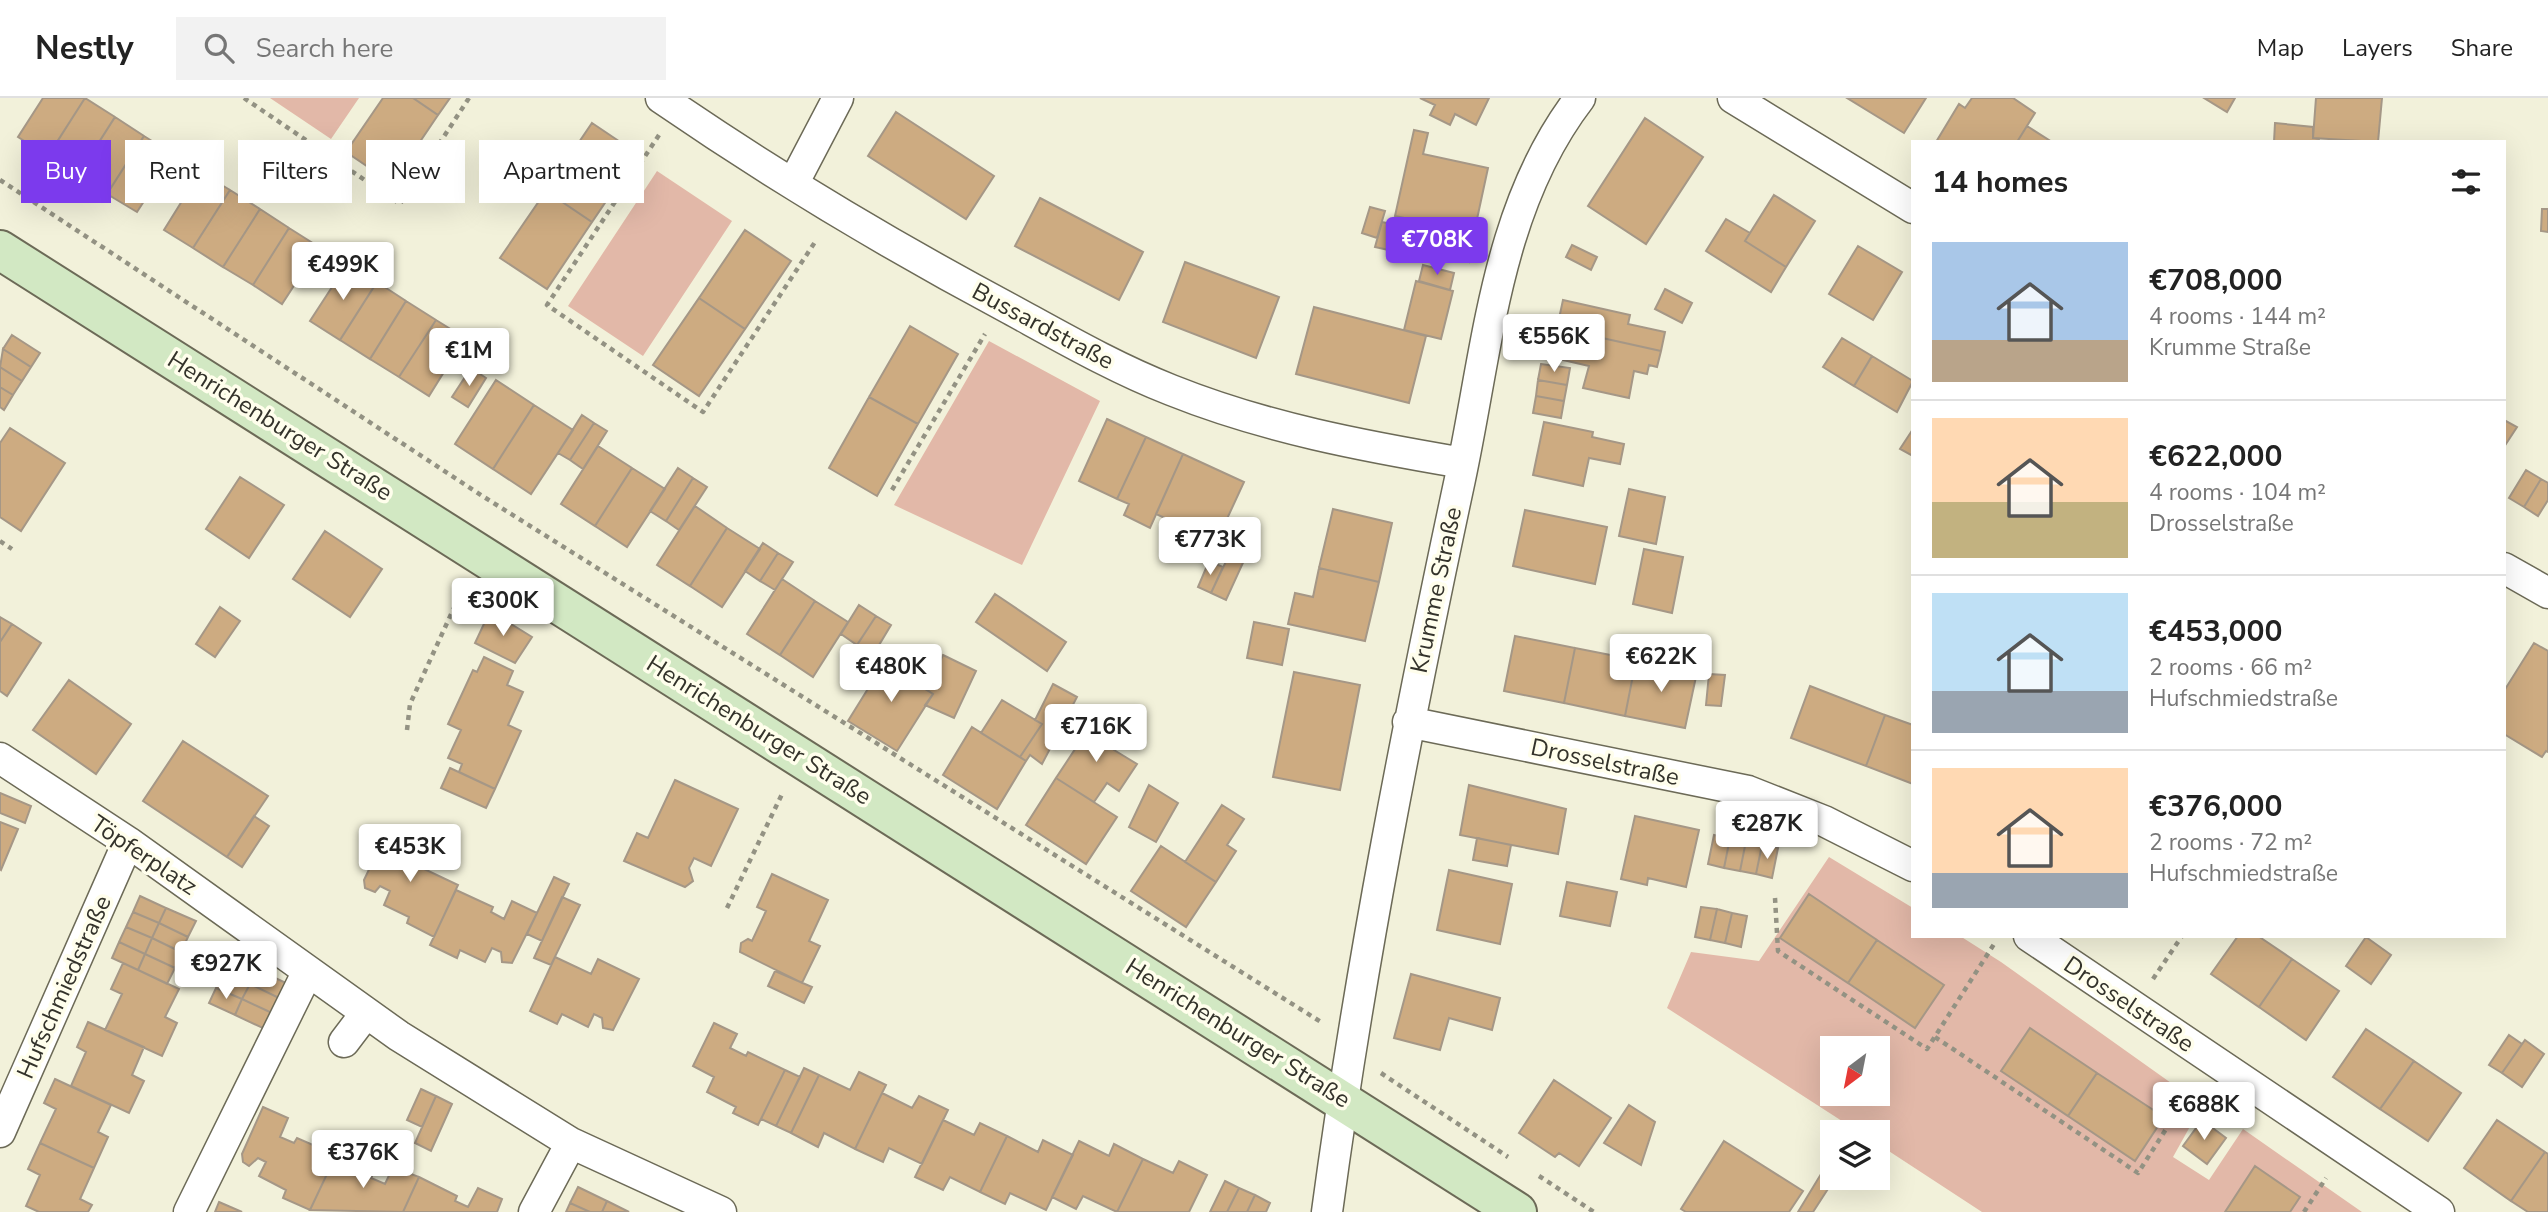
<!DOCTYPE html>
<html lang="en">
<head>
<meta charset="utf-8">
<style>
  :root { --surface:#fff; --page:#f2f2f2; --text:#222; --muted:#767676; --line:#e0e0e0; --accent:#7c3aed }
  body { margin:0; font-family:"Nunito Sans",sans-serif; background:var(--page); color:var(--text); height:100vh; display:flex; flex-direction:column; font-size:26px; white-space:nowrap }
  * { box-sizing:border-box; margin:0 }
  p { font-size:23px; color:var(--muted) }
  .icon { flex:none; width:38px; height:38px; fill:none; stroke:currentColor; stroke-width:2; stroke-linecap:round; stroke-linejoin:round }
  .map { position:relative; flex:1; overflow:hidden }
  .details { position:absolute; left:1911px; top:42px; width:595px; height:798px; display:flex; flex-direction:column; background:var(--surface); border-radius:0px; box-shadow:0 7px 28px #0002 }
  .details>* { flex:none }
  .guide { position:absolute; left:21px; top:42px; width:665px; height:63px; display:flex; gap:14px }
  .needle { width:46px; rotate:212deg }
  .fabs { position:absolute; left:1820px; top:938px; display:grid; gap:14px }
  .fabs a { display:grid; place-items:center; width:70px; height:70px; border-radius:0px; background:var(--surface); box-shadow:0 7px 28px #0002; font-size:35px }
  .price { position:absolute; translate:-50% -60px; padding:0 16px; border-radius:7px; background:#fff; color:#222; font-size:23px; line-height:46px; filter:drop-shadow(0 2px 4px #0008) }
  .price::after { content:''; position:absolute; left:50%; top:42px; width:21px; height:16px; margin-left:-10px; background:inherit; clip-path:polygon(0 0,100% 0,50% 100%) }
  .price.current { background:var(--accent); color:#fff }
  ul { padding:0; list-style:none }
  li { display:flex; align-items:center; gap:21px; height:175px; padding:0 21px }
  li+li { border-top:2px solid var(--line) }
  li span { display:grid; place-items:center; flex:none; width:196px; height:140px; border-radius:0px; color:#555 }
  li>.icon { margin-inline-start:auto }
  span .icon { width:84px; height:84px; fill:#fffc; stroke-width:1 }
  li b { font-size:30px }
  h2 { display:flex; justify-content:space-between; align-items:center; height:84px; padding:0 21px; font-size:30px }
  .tag { padding:0 24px; border-radius:0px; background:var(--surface); box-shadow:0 7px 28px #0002; font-size:24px; line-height:63px }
  .tag.current { background:var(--accent); color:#fff }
  header { display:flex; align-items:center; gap:42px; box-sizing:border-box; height:98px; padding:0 35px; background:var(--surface); border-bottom:2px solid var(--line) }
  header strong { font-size:33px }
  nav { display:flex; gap:38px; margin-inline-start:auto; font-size:24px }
  .search { width:490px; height:63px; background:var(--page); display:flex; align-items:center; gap:18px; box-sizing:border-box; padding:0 24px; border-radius:0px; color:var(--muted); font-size:26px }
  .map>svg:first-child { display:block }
</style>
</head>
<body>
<header>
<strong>Nestly</strong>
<div class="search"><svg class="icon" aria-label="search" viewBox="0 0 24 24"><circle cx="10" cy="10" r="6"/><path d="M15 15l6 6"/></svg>Search here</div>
<nav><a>Map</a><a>Layers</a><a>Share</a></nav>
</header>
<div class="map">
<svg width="2548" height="1114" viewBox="0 0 2548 1114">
  <rect width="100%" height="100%" fill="#f2f1da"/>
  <!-- green -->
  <path fill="#e2b8a8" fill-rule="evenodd" d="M270,0H359L331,41Z
    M657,73L732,123L643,258L568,208Z
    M989,243L1100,303L1022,467L894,407Z
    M1829,759L1913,810V838H1960L2001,864L2202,1007L2173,1059L2209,1082L2243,1031L2362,1114H1982L1878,1046V1034H1859L1667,910L1691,854L1759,863ZM1832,950H1878V996H1832Z"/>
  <!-- building -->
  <path fill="#cdab81" stroke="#a59786" stroke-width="2" d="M43,0H85L48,58L18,39Z
    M85,0L115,19L78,77L48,58Z
    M383,0H413L438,17L392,85L346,54Z
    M413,0H450L438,17Z
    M1420,0H1489L1476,27L1455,16L1450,27L1430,17L1435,7Z
    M1847,0H1926L1904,35Z
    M1972,0H2013L2035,15L2017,44H1936L1959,6L1965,10Z
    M2204,0H2235L2227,14Z
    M2316,0H2382L2378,44L2313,40Z
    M896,14L994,78L966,121L868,58Z
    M115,19L144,38L107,96L78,77Z
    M1645,20L1703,59L1646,146L1588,108Z
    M592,25L638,56L592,124L546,93Z
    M2275,25L2313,29V40L2319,41L2318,44H2274Z
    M2027,28L2052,44H2017Z
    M1414,32L1428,35L1423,56L1488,70L1474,135L1395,118Z
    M144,38L174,57L137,114L107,96Z
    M200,74L230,92L193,150L164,132Z
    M230,92L260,111L223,169L193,150Z
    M546,93L592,124L547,191L500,160Z
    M1774,97L1815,123L1786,169L1745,143Z
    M1040,100L1143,154L1119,202L1015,148Z
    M1370,109L1385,113L1377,140L1362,135Z
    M260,111L289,130L253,187L223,169Z
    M2542,111H2548V134L2541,133Z
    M1726,121L1750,135L1745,143L1786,169L1771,194L1706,153Z
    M1382,124L1396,127L1393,153L1375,149Z
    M1439,127L1474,135L1469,164L1433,156Z
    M289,130L319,149L282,206L253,187Z
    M745,132L791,163L745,231L699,200Z
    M1572,147L1597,159L1591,172L1566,159Z
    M1858,148L1902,174L1873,222L1829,196Z
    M1185,164L1279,199L1256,260L1163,224Z
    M347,166L377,184L340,242L310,223Z
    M1423,167L1454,175L1450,192L1419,183Z
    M1416,183L1453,193L1441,241L1404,232Z
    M377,184L406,203L370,261L340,242Z
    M1665,191L1692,205L1682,225L1655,211Z
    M699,200L745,231L699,298L653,267Z
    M1563,202L1630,217L1628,226L1665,234L1661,253L1557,230Z
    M406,203L436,222L399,279L370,261Z
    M1314,209L1426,238L1409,305L1296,276Z
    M436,222L465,240L429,298L399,279Z
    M910,228L958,256L918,326L869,299Z
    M1557,230L1661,253L1657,269L1649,267L1647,276L1634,273L1629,300L1583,290L1589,268L1550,259Z
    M12,237L40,255L31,269L3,251Z
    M1842,240L1872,258L1854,288L1823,269Z
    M3,251L31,269L22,283L0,269Z
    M1872,258L1913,283L1897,314L1854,288Z
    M1541,266L1570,270L1567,287L1538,282Z
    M0,269L22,283L13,297L0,289Z
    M471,270L486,280L468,309L452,299Z
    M496,282L534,307L493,371L455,346Z
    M1538,282L1567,287L1564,303L1536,298Z
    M0,289L13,297L4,312L0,309Z
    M1536,298L1564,303L1561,320L1533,315Z
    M869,299L918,326L877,398L829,370Z
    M534,307L573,332L531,396L493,371Z
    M582,317L594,325L570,362L558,355Z
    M1107,321L1146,339L1117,401L1079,383Z
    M2504,322L2517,329L2504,349Z
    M1544,324L1593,334L1592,339L1624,346L1620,366L1589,360L1583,388L1533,377Z
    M594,325L607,333L583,371L570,362Z
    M10,330L65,365L21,433L0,419V345Z
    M1913,331V358L1900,351Z
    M1146,339L1183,356L1150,430L1124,417L1129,406L1117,401Z
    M598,348L632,370L595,428L561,406Z
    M1183,356L1244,384L1220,436L1208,431L1197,454L1171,442L1178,426L1156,416Z
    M632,370L665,391L627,449L595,428Z
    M678,370L693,380L666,423L650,413Z
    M2526,372L2541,381L2524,409L2509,400Z
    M240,379L284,407L249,460L206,431Z
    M693,380L707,389L679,432L666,423Z
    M2541,381L2548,385V402L2538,418L2524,409Z
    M1629,391L1665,399L1656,446L1619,438Z
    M695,408L727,430L690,488L657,467Z
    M1333,411L1392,425L1379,484L1319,470Z
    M1525,412L1607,429L1595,486L1513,468Z
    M727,430L760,451L722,509L690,488Z
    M325,433L382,471L350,519L293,481Z
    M1238,438L1252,445L1226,502L1211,495Z
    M763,445L778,455L760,483L745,473Z
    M1644,451L1683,459L1672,515L1633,506Z
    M778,455L793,464L775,492L760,483Z
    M1209,463L1223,469L1211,495L1198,489Z
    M1319,470L1379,484L1365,543L1288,526L1295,495L1313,499Z
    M782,481L815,503L780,557L747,536Z
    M995,496L1066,544L1047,573L976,524Z
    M815,503L848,524L813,579L780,557Z
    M859,507L876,518L857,547L841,536Z
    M220,509L240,523L215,559L196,546Z
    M490,513L532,539L515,565L475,545Z
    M876,518L891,527L873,557L857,547Z
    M0,519L12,526L0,544Z
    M1254,524L1289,531L1282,567L1247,560Z
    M12,526L41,545L7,598L0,593V544Z
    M1515,538L1575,550L1564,605L1504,593Z
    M2534,545L2548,553V654L2546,653L2542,659L2504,636V593Z
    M1575,550L1636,562L1625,618L1564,605Z
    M895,557L914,569L907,580L933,596L897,653L848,623L884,565L888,568Z
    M943,557L976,573L954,620L925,607L933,596L927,592Z
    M484,559L513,573L507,587L523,594L508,627L521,633L495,691L459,674L462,666L448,660L461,632L448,626L473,572L477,574Z
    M1636,562L1697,574L1685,630L1625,618Z
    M1294,574L1360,587L1340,692L1273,679Z
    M1709,576L1725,577L1721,608L1706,607Z
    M69,582L131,626L96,676L33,632Z
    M1053,586L1077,599L1042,666L1030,657L1026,663L1020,659L1042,626L1035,622Z
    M1810,588L1885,617L1866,668L1791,640Z
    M1002,602L1042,626L1020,659L981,635Z
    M1885,617L1913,627V686L1866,668Z
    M1093,624L1120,642L1114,652L1137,666L1119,693L1107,685L1094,704L1056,680Z
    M972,629L1026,663L997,711L943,677Z
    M183,643L268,698L227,759L143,703Z
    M450,670L495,691L486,710L441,690Z
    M1056,680L1117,719L1086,766L1026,727Z
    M675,682L738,711L711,768L694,760L689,770L693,783L685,789L624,763L637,735L648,740Z
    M1149,687L1178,705L1156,744L1129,729Z
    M1469,687L1566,711L1558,756L1460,737Z
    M0,695L31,708L25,725L0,715Z
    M1222,707L1244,721L1227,747L1236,753L1216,784L1185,764Z
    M254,718L269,728L242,769L227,759Z
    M1635,718L1699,732L1686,789L1648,780L1647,787L1621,781Z
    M0,724L18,731L1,772L0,771Z
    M387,734L430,753L422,770L458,787L434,839L407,825L409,819L384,807L390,793L380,788L375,794L365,790L364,782Z
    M1714,737L1730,740L1724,770L1708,766Z
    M1477,740L1511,747L1507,768L1473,762Z
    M1730,740L1746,743L1740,773L1724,770Z
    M1746,743L1762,747L1756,776L1740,773Z
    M1762,747L1778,750L1772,780L1756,776Z
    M1161,748L1216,784L1186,829L1131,793Z
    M1449,772L1512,786L1500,846L1437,832Z
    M772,776L828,802L809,843L820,848L802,885L740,854L741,845L748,841L752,843L766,813L757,809Z
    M554,779L569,786L542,843L527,836Z
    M1567,784L1617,794L1610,828L1560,818Z
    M456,792L493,809L491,814L504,821L512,803L537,815L512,865L502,864L501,854L492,850L485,864L460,852L457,860L430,847Z
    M1809,796L1877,842L1848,885L1780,840Z
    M140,798L166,810L159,825L133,814Z
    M562,799L580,807L551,867L534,860Z
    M1701,809L1717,811L1710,842L1695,839Z
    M166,810L196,823L188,839L159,825Z
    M1717,811L1732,815L1725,845L1710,842Z
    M133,814L159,825L152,840L126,829Z
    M1732,815L1747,818L1741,849L1725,845Z
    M159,825L188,839L181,854L152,840Z
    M126,829L152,840L145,856L119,844Z
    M2238,838H2258L2292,861L2259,909L2211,876Z
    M2366,839L2391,857L2371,886L2346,868Z
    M152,840L181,854L175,870L145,856Z
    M1877,842L1944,887L1915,930L1848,885Z
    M119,844L145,856L138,872L112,860Z
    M145,856L175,870L167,886L138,872Z
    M231,858L256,871L250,886L224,874Z
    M555,859L591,876L598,861L639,881L613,932L603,930L602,920L594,916L588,929L562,916L557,926L530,913Z
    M2292,861L2339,893L2306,942L2259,909Z
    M123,865L179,891L165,919L177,925L162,958L105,932L122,896L111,891Z
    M256,871L286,885L279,900L250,886Z
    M775,873L812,889L804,905L768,888Z
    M224,874L250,886L242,901L216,890Z
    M1411,876L1500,900L1492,932L1449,920L1440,952L1394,940Z
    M250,886L279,900L272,915L242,901Z
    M216,890L242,901L235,917L209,905Z
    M242,901L272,915L265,931L235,917Z
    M88,924L144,949L132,977L144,983L129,1015L71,988L86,954L77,949Z
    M714,925L737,936L730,950L746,958L748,954L785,972L758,1027L733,1015L736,1009L707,994L714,979L693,968Z
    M2030,930L2097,975L2068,1018L2001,973Z
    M2366,931L2414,963L2380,1011L2333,979Z
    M2509,937L2522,946L2502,975L2489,967Z
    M2525,942L2544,956L2522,989L2502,975Z
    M2414,963L2461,995L2428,1043L2380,1011Z
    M804,970L819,977L791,1035L776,1028Z
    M785,972L800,979L776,1028L761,1021Z
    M859,974L886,987L855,1051L824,1035L818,1049L791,1035L819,977L850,992Z
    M2097,975L2164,1019L2135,1063L2068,1018Z
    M55,981L111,1007L98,1034L108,1039L94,1070L40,1045L56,1011L44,1005Z
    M1554,982L1611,1020L1579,1068L1559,1055L1555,1059L1519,1035Z
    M421,991L436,998L422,1029L407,1022Z
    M882,995L912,1010L919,998L948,1012L922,1066L889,1050L883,1064L855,1051Z
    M436,998L452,1006L431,1053L415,1045Z
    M1629,1007L1655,1024L1641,1067L1604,1045Z
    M263,1009L288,1020L280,1039L294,1045L297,1040L336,1057L310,1112L283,1100L286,1092L259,1078L266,1064L258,1060L249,1068L243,1064L242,1056Z
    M943,1022L974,1037L980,1025L1007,1038L980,1094L950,1079L943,1092L915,1079Z
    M2202,1022L2226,1040L2207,1066L2183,1048Z
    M2497,1022L2545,1054L2511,1103L2464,1070Z
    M1007,1038L1038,1054L1043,1042L1073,1057L1046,1112L1010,1095L1005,1106L980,1094Z
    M1079,1043L1109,1058L1114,1046L1143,1061L1117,1114L1083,1098L1076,1111L1052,1099Z
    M1724,1043L1803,1093L1789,1114H1686L1681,1111Z
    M40,1045L94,1070L80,1101L92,1107L88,1114H39L26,1108L40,1077L28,1071Z
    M2545,1054L2548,1056V1114H2528L2511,1103Z
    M336,1057L374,1074L371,1080L385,1086L393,1069L419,1079L403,1114L310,1112Z
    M1143,1061L1173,1075L1179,1063L1207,1077L1189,1114H1117Z
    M2255,1068L2300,1099L2290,1114H2225Z
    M1821,1076L1833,1083L1813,1114H1798Z
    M419,1079L457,1098L455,1103L468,1109L478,1090L502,1101L497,1114H403Z
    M1225,1083L1239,1090L1227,1114H1210Z
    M578,1089L607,1103L602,1114H590L570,1105Z
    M1239,1090L1255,1097L1247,1114H1227Z
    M1255,1097L1270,1105L1266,1114H1247Z
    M607,1103L629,1114H602Z
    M219,1104L242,1114H215Z
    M570,1105L590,1114H566Z"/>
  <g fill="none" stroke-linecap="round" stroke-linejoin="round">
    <!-- street casing -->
    <g stroke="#6c6a57" stroke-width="33">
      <path id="street" d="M661,0C773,77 890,147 1010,211C1063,240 1115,270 1171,292C1266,330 1363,348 1463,365
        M1733,0L1913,110
        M793,86L838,0
        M2504,470L2548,495
        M1408,624L1748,693L1824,723L1913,768
        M0,660L128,744L399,938L571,1045L721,1114
        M2029,838L2439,1114
        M344,944L366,915
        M0,1034L128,744
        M189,1114L308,873
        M534,1114L571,1045
        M1327,1114C1360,868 1408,624 1460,381C1488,250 1496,109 1580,0"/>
    </g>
    <!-- secondary casing -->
    <g stroke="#6c6a57" stroke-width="42">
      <path id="secondary" d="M0,152L1517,1114"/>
    </g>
    <!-- path -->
    <path stroke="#939283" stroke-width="4.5" stroke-dasharray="5 5" stroke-linecap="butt" d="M244,0L400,106L469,0
      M659,37L547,207L703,314L817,141
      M0,82L484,399L1321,924
      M892,392L985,236
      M0,443L12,451
      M407,632L410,606L463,490
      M1775,800L1778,853L1927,951L1996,843
      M727,810L783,694
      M2153,881L2182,838
      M1935,939L2138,1075L2193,989
      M1381,975L1508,1059
      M1539,1078L1594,1114
      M2304,1114L2326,1080"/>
    <!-- street -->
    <use href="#street" stroke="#fff" stroke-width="30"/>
    <!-- secondary -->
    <use href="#secondary" stroke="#d2e8c3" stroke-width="38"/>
  </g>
  <g text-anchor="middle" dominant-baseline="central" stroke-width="7" stroke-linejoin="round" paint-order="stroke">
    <!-- street labels -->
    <g font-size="24" fill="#34332b" stroke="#fffeec">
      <text transform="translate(1043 228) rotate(28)">Bussardstraße</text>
      <text transform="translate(280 328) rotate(32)">Henrichenburger Straße</text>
      <text transform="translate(1436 492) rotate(-78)">Krumme Straße</text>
      <text transform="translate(759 632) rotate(32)">Henrichenburger Straße</text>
      <text transform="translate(1605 664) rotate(12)">Drosselstraße</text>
      <text transform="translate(144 757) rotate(34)">Töpferplatz</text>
      <text transform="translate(64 889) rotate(-66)">Hufschmiedstraße</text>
      <text transform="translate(2129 906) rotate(34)">Drosselstraße</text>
      <text transform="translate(1238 935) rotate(32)">Henrichenburger Straße</text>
    </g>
  </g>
</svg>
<div class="fabs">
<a><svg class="needle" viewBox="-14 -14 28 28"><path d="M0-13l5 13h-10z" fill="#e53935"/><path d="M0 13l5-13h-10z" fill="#767676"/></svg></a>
<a><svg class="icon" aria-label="layers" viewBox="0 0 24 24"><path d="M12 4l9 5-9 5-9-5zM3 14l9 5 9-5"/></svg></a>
</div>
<b class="price current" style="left:1437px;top:179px">€708K</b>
<b class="price" style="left:343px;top:204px">€499K</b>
<b class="price" style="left:1554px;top:276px">€556K</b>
<b class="price" style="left:469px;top:290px">€1M</b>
<b class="price" style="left:1210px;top:479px">€773K</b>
<b class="price" style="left:503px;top:540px">€300K</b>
<b class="price" style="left:1661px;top:596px">€622K</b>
<b class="price" style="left:891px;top:606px">€480K</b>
<b class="price" style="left:1096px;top:666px">€716K</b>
<b class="price" style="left:1767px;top:763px">€287K</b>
<b class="price" style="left:410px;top:786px">€453K</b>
<b class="price" style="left:226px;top:903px">€927K</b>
<b class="price" style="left:2204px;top:1044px">€688K</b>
<b class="price" style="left:363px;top:1092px">€376K</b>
<div class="guide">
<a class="tag current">Buy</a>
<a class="tag">Rent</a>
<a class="tag">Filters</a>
<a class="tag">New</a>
<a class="tag">Apartment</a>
</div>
<section class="details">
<h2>14 homes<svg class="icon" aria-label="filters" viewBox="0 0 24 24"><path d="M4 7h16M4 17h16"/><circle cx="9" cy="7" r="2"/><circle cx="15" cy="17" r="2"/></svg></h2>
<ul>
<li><span style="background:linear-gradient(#a9c7e8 70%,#b9a48a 0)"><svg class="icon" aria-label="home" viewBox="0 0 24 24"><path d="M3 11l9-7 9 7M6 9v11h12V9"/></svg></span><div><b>€708,000</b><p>4 rooms · 144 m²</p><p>Krumme Straße</p></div></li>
<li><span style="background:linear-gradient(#ffd9b3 60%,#c2b280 0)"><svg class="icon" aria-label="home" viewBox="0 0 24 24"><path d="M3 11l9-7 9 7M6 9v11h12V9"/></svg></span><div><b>€622,000</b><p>4 rooms · 104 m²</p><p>Drosselstraße</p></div></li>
<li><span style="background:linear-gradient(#bfe0f5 70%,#9aa5b1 0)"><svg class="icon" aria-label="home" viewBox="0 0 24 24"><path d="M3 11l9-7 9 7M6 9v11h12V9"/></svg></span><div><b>€453,000</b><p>2 rooms · 66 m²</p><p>Hufschmiedstraße</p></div></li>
<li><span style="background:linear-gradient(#ffd9b3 75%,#9aa5b1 0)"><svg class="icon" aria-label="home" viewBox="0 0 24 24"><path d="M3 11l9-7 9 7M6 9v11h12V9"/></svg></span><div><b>€376,000</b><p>2 rooms · 72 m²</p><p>Hufschmiedstraße</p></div></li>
</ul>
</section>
</div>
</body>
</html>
